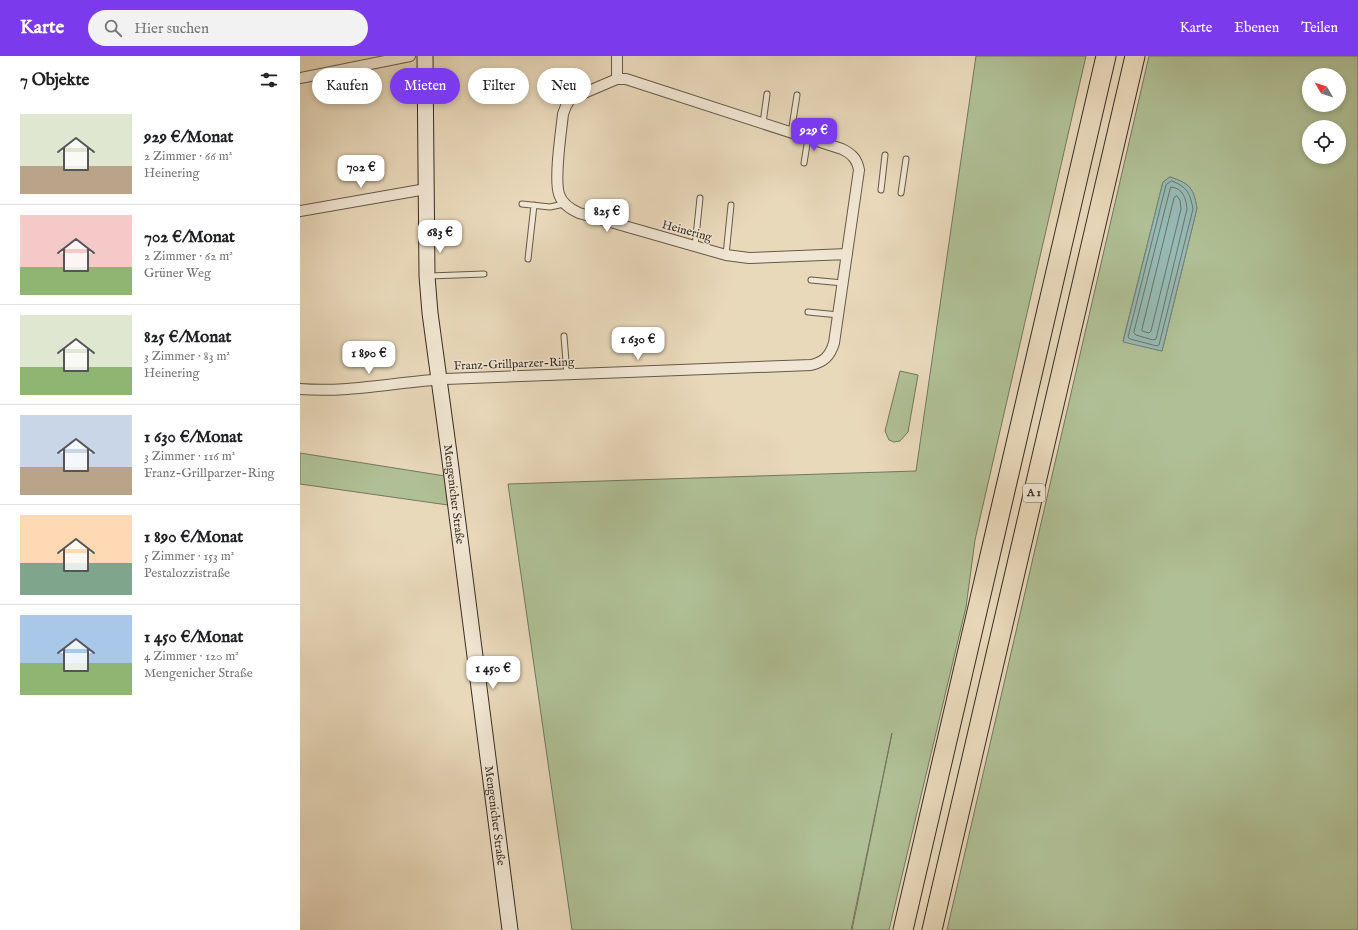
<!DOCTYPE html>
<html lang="de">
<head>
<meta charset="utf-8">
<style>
  :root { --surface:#fff; --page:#f2f2f2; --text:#202124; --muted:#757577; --line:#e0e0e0; --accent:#7c3aed }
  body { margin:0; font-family:"IM FELL English",serif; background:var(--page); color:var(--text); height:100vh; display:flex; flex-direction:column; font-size:15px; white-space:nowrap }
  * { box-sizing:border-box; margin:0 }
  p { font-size:13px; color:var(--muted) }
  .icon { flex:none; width:22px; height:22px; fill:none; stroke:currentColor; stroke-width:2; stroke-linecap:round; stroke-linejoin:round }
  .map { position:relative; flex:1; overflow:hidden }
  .panel { display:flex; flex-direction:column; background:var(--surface); width:300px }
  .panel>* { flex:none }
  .top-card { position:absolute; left:12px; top:12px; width:380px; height:36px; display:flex; gap:8px }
  .needle { width:26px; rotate:309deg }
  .buttons { position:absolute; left:1002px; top:12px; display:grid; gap:8px }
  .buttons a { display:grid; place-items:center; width:44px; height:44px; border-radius:50%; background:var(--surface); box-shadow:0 2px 6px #0003; font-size:20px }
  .price { position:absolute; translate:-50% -34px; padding:0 9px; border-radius:8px; background:#fff; color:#222; font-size:13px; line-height:26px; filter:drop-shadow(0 1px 2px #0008) }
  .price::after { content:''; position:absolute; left:50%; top:24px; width:12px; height:9px; margin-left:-6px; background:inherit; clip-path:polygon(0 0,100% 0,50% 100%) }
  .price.current { background:var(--accent); color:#fff }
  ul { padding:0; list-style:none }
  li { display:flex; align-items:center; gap:12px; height:100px; padding:0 20px }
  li+li { border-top:1px solid var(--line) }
  li span { display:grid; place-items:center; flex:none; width:112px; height:80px; border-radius:0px; color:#555 }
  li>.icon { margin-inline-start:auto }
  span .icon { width:48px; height:48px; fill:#fffc; stroke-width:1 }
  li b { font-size:17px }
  h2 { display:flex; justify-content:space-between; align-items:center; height:48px; padding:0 20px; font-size:17px }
  .pill { padding:0 14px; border-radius:18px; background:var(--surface); box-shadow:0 2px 6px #0003; font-size:14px; line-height:36px }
  .pill.current { background:var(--accent); color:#fff }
  header { display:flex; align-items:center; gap:24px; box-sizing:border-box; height:56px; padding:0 20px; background:var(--accent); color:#fff }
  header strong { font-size:19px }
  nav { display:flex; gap:22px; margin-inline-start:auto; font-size:14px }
  .search { width:280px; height:36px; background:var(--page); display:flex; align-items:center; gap:10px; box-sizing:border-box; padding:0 14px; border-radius:22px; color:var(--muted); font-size:15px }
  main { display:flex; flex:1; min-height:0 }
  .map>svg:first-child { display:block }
</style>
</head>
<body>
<header>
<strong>Karte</strong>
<div class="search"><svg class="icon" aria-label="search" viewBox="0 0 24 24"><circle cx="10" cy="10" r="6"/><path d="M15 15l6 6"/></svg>Hier suchen</div>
<nav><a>Karte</a><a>Ebenen</a><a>Teilen</a></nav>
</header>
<main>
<section class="panel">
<h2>7 Objekte<svg class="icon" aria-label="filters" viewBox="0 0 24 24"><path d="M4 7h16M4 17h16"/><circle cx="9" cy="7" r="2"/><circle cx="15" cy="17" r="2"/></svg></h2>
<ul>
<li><span style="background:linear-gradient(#dfe7d0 65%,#b9a48a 0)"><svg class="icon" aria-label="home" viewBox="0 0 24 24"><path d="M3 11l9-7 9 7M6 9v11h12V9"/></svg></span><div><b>929 €/Monat</b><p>2 Zimmer · 66 m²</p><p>Heinering</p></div></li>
<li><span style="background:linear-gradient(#f6c9c9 65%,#8fb573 0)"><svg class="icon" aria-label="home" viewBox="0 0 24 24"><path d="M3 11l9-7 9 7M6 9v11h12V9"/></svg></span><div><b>702 €/Monat</b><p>2 Zimmer · 62 m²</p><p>Grüner Weg</p></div></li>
<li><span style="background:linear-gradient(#dfe7d0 65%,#8fb573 0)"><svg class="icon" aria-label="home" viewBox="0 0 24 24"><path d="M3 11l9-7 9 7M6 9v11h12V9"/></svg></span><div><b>825 €/Monat</b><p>3 Zimmer · 83 m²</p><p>Heinering</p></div></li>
<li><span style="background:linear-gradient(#c9d6e8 65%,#b9a48a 0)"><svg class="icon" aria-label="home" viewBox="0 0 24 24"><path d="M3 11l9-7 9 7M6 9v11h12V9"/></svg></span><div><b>1 630 €/Monat</b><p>3 Zimmer · 116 m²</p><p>Franz-Grillparzer-Ring</p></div></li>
<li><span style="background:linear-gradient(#ffd9b3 60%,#7fa58c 0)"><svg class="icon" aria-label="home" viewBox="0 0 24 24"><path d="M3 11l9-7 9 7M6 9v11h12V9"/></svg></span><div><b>1 890 €/Monat</b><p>5 Zimmer · 153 m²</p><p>Pestalozzistraße</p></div></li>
<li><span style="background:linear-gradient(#a9c7e8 60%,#8fb573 0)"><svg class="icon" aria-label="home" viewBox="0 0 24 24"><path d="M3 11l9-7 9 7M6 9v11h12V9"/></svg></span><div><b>1 450 €/Monat</b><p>4 Zimmer · 120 m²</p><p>Mengenicher Straße</p></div></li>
</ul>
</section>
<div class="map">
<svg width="1058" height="874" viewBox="0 0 1058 874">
  <rect width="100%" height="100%" fill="#e9d9bb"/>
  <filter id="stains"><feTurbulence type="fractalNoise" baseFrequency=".005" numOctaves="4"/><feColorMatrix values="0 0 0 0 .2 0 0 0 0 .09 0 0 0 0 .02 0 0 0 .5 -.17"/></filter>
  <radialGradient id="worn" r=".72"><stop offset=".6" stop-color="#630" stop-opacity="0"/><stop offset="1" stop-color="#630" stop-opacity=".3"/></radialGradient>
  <!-- green -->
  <path fill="#b0c096" stroke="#74775d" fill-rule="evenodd" d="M676,0H786L675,484L666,551L589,874H552L592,677L551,874H272L208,428L616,415Z
    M849,0H1058V874H647ZM1009,19H1039V49H1009ZM1009,71H1039V101H1009ZM870,121C891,128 893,132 897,152L862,295L823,285L863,126Z
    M600,315L618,319L608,376L600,385L594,386L589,384L585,375Z
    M0,397L145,420L148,449L0,428Z"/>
  <!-- water -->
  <path fill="#97bab4" stroke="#71827a" d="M870,121C891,128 893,132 897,152L862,295L823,286L863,126Z"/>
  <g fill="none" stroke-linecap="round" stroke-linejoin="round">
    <!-- shore -->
    <path stroke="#68746c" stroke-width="1" d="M872,125C887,131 890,137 893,153L859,289L857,290L830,283L828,281L866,129Z
      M871,131C883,132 886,142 887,153L856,283L853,284L836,279L834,277Z
      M877,140L880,144L881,153L851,275L849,277L842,275V273L874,142Z"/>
    <!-- lane casing -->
    <g stroke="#64594a" stroke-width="7">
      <path id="lane" d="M463,67L467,38
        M491,77L497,39
        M504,107L508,82
        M581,134L585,99
        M601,137L606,103
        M222,148L250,151L264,148
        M395,190L400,142
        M426,199L431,149
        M228,203L234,149
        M129,220L184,218
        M511,224L543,227
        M508,256L539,259
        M264,280L267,319"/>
    </g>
    <!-- street casing -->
    <g stroke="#64594a" stroke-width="12">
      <path id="street" d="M317,0V23L270,43L266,50L263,58C261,77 254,122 259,138C262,148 270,153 279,157L426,199L449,202L547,198
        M0,22L110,0
        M0,155L126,133
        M0,333C48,337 97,326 145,323C267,318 389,314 511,309C524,306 530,300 534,287L559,114C557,103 552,98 542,93L326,23H317"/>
    </g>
    <!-- secondary casing -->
    <g stroke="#382e24" stroke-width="17">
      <g id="secondary">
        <path id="s1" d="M125,0L127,220L130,257L149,397L210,874"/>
      </g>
    </g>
    <!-- highway casing -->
    <g stroke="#382e24" stroke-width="21">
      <path id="highway" d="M603,874L806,0
        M632,874L835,0"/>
    </g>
    <!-- lane -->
    <use href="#lane" stroke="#f1e6d3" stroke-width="5"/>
    <!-- street -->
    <use href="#street" stroke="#f1e6d3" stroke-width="10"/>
    <!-- secondary -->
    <use href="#secondary" stroke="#f1e6d3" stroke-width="15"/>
    <!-- highway -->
    <use href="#highway" stroke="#e9d9bb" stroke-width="19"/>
  </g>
  <g text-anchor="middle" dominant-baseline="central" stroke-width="3" stroke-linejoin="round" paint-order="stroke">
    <!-- shield labels -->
    <rect fill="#f1e6d3" stroke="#706558" stroke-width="1" x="723" y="428" width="22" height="18" rx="3"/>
    <g font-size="11" font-weight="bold" fill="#382e24">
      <text x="734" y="437">A 1</text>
    </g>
    <!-- street labels -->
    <g font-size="12" fill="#382e24" stroke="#f1e6d3">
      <text transform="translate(387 175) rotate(15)">Heinering</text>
      <text transform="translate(214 308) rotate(-2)">Franz-Grillparzer-Ring</text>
      <text stroke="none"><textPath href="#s1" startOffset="440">Mengenicher Straße</textPath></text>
      <text stroke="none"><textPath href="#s1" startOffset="764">Mengenicher Straße</textPath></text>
    </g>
  </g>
  <rect width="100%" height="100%" filter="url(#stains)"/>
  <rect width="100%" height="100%" fill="url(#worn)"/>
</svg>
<div class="buttons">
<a><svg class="needle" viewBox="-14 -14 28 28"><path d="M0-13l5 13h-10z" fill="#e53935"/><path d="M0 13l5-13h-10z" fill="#757577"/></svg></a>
<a><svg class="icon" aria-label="locate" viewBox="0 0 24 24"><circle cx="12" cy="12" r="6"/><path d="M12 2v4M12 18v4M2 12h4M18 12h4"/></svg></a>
</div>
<b class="price current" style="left:514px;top:96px">929 €</b>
<b class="price" style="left:61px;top:133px">702 €</b>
<b class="price" style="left:307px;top:177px">825 €</b>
<b class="price" style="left:140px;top:198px">683 €</b>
<b class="price" style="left:338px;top:305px">1 630 €</b>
<b class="price" style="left:69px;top:319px">1 890 €</b>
<b class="price" style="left:193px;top:634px">1 450 €</b>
<div class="top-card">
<a class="pill">Kaufen</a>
<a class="pill current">Mieten</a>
<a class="pill">Filter</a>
<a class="pill">Neu</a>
</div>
</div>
</main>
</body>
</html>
